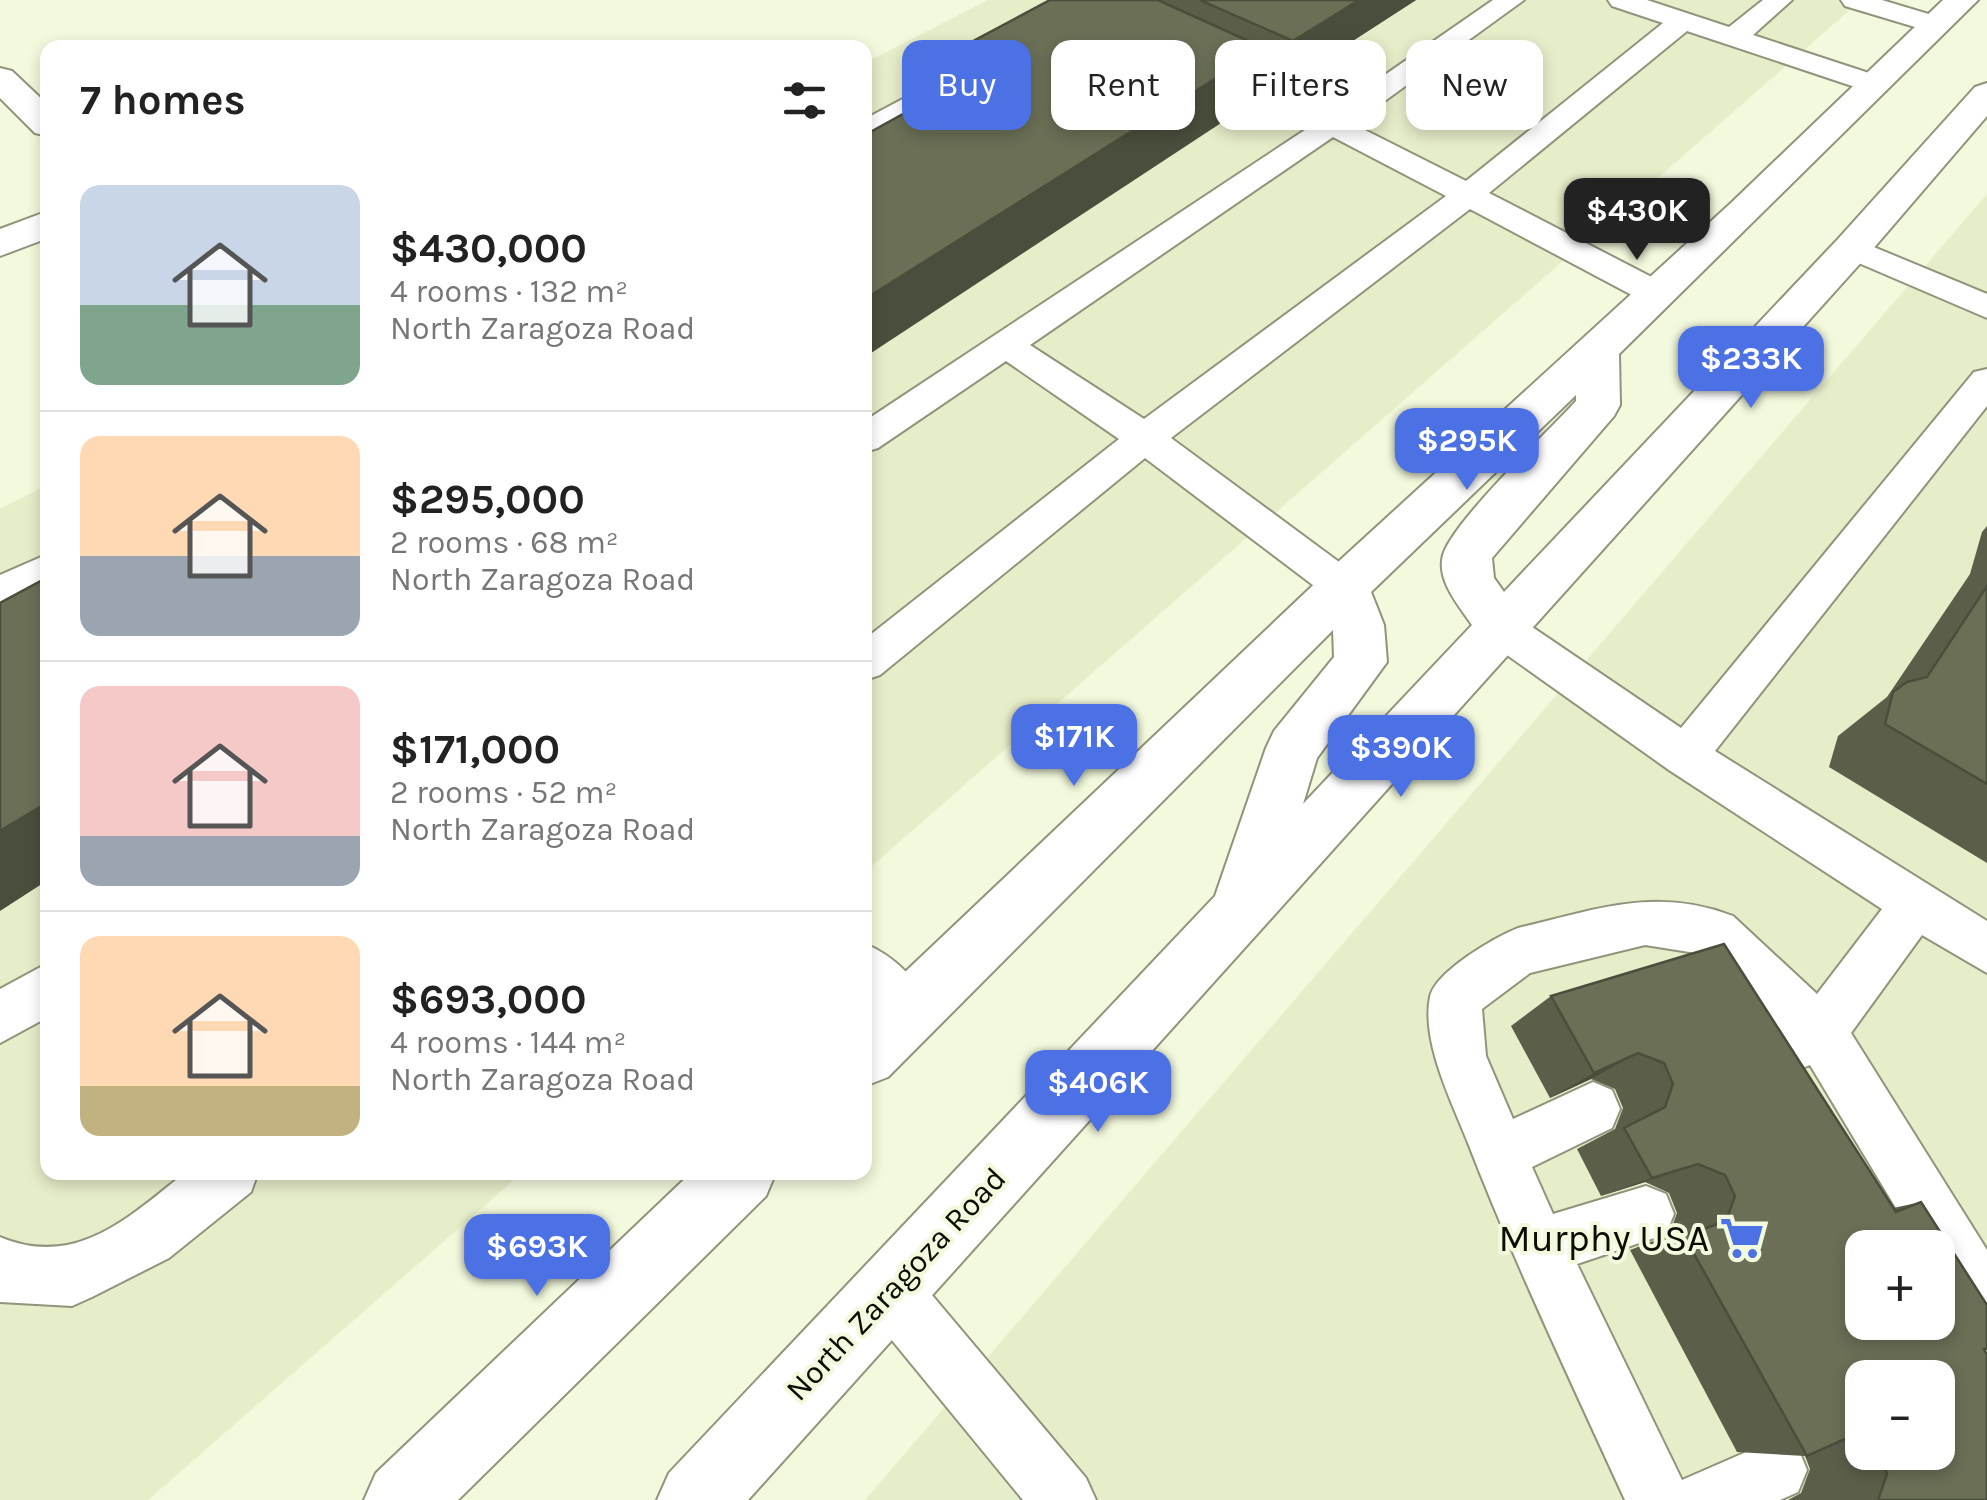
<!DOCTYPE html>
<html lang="en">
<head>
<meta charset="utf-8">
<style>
  :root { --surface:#fff; --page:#f2f2f2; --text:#222; --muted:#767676; --line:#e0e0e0; --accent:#4c71e4 }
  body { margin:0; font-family:Karla,sans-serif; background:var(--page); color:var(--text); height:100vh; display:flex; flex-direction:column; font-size:38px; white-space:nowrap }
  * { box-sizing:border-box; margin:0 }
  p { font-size:32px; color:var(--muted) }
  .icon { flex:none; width:55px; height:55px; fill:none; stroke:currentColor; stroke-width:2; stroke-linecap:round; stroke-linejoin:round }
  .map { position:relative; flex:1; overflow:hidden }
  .details { position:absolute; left:40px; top:40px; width:832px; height:1140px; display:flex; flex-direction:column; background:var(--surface); border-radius:20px; box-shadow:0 5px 15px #0003 }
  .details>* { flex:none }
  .top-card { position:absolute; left:902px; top:40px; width:932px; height:90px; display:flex; gap:20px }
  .tools { position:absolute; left:1845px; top:1230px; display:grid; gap:20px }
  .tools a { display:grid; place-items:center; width:110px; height:110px; border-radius:20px; background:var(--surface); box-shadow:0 5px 15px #0003; font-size:50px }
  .price { position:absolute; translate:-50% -85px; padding:0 22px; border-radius:20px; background:var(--accent); color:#fff; font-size:32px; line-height:65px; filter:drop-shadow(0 2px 5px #0008) }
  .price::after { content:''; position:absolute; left:50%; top:60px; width:30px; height:22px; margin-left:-15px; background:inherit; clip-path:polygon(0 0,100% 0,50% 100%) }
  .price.current { background:#222; color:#fff }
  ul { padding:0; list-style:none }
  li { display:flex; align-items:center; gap:30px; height:250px; padding:0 40px }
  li+li { border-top:2px solid var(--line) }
  li span { display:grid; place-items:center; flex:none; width:280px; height:200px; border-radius:20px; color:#555 }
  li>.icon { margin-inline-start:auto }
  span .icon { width:120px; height:120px; fill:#fffc; stroke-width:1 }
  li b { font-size:42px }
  h2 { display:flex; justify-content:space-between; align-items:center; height:120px; padding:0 40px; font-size:42px }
  .tag { padding:0 35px; border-radius:20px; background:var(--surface); box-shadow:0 5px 15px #0003; font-size:35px; line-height:90px }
  .tag.current { background:var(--accent); color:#fff }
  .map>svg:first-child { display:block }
</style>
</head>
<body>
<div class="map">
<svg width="1987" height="1500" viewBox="0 0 1987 1500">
  <rect width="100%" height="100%" fill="#f2f9dc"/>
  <!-- built -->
  <path fill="#e6edc9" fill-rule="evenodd" d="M988,0H1861L865,872V63Z
    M1987,194V1500H865ZM1862,1248H1938V1322H1862ZM1862,1378H1938V1452H1862Z
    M47,485L48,1172L522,1173L148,1500H0V509Z"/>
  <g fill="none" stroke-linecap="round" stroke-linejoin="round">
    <!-- lane casing -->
    <g stroke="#8f947a" stroke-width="4">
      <path id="lane" d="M1090,0H1123L1119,6L865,140V119Z
        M1493,0H1524L1353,124L1466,181L1663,23L1612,6L1608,0H1647L1729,27L1763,0H1792L1753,35L1884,78L1888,84L1884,90H1864L1687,31L1489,193L1669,286L1674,294L1669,302L1657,305L1645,302L1470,209L1171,438L1358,576L1364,587L1358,598L1344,603L1330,598L1145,458L880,675L865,680V639L1119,439L1006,361L878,448L865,452V421L1311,126L1192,69L1188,63L1192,57H1212L1330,113ZM1333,137L1446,196L1144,419L1030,345Z
        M1841,0H1882L1945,19L1949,25L1935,33L1845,6Z
        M1852,238L1987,294V318L1840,255L1836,248L1840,241Z
        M1987,369V406L1715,751L1987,921V973L1922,935L1851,1033L1987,1250V1333C1952,1319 1938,1284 1938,1248H1920L1810,1065L1795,1071L1777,1063L1769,1045L1777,1026L1702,954L1645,945L1530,973L1482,1009L1486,1056L1513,1119L1593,1082L1612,1090L1620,1109L1612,1128L1532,1167L1553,1214L1646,1186L1666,1194L1674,1214L1666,1234L1577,1264L1682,1480L1776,1439L1798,1448L1807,1470L1798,1492L1780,1500H1625C1571,1382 1515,1264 1468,1143C1452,1102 1421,1042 1430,997C1435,972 1495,937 1518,928C1595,910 1655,886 1733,916L1817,994L1882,909L1669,770L1486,640L1480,628L1486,616L1501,611L1516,616L1681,728L1974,372Z
        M48,554V588L0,610V575Z
        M865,944C894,955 922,984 934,1012L926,1030L908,1037L890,1030L865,1004Z
        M48,963V1017L0,1043V989Z
        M186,1172H258L251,1192L169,1258L92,1297L72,1306L0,1302V1237C76,1269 128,1218 186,1172Z
        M889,1261L910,1269L1086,1478L1096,1500H1023L868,1311L860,1290L868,1269Z"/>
    </g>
    <!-- street casing -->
    <g stroke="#8f947a" stroke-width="4">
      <path id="street" d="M0,68L12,71L48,105V136L35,133L0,98Z
        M48,211V238L0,256V229Z"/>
    </g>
    <!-- secondary casing -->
    <g stroke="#8f947a" stroke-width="4">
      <path id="secondary" d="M1943,0H1978L1619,354L1620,405L1614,416L1492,558L1494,578L1504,592L1838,239L1975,87L1987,83V116L1866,257L748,1500H657L669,1473L1215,896L1266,748L1274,731L1334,657L1333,630L888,1077L865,1086V1010L1326,573L1731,203ZM1576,395V401C1548,432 1453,521 1443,555C1436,580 1459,606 1472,625L1303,804L1317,758L1387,662L1384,625L1371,592Z
        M692,1172H776L766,1196L458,1500H364L376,1473Z"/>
    </g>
    <!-- lane -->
    <use href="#lane" fill="#fff" fill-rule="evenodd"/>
    <!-- street -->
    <use href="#street" fill="#fff" fill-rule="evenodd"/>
    <!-- secondary -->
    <use href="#secondary" fill="#fff" fill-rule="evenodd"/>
  </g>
  <!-- wall -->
  <path fill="#5b5f4a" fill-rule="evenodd" d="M1050,0H1416L1283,86L1259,74L1253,102L948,89L947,55Z
    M1987,526V863L1829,767L1838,736L1887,697L1970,574L1982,532Z
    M1724,944L1893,1208L1921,1202L1987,1305V1350H1984L1987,1500H1788L1801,1493L1810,1469L1805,1456L1737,1452L1630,1250L1669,1235L1677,1213L1669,1193L1645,1182L1601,1196L1577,1149L1615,1129L1623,1108L1615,1089L1591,1079L1550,1098L1511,1026L1551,996ZM1862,1378L1938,1452H1862Z"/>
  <!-- shaded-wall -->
  <path fill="#4a4e3c" d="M1359,0H1416L1283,86L1293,41Z
    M1264,48L1253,102L865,357V299Z
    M48,802V880L0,911V831Z
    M1638,1053L1591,1079L1550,1098L1594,1073Z
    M1698,1164L1645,1182L1601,1196L1652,1178Z"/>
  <!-- building -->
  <path fill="#6a6f56" stroke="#4a4e3c" stroke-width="2.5" fill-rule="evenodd" d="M1050,0H1158L1264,48L865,299V135L979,72L947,55Z
    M1200,0H1359L1293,41Z
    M48,577V802L0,831V603Z
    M1987,586V784L1885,724L1893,692L1907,682L1927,677Z
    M1724,944L1896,1212L1921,1202L1987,1305V1349H1984L1987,1355V1500H1878L1887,1474L1878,1452H1938V1378H1862V1444L1847,1438L1807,1456L1684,1236L1726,1221L1735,1196L1725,1175L1698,1164L1652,1178L1624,1128L1665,1107L1673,1084L1664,1063L1638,1053L1594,1073L1551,996ZM1862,1248H1938V1322H1862Z"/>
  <!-- icons -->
  <defs>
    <g id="supermarket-bare" transform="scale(3.45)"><path d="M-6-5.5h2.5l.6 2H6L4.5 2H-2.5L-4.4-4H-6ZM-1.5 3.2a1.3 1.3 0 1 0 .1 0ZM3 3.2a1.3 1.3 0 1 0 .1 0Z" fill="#4c71e4" stroke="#f2f9dc" stroke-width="2.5" paint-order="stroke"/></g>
  </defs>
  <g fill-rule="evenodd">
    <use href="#supermarket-bare" x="1742" y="1238"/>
  </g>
  <g text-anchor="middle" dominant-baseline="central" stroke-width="8" stroke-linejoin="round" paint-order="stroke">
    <!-- street labels -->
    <g font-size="32" fill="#0c0e05" stroke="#f2f9dc">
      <text transform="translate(896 1284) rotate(-47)">North Zaragoza Road</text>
    </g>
    <!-- near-poi labels -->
    <g font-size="38" fill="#0c0e05" stroke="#f2f9dc" text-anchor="end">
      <text x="1709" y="1238">Murphy USA</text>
    </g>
  </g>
</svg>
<div class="tools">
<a>+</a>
<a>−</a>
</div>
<b class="price current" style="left:1637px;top:263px">$430K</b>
<b class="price" style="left:1751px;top:411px">$233K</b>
<b class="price" style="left:1467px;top:493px">$295K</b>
<b class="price" style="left:1074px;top:789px">$171K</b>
<b class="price" style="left:1401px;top:800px">$390K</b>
<b class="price" style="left:1098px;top:1135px">$406K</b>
<b class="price" style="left:537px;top:1299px">$693K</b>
<div class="top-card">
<a class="tag current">Buy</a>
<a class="tag">Rent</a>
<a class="tag">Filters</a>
<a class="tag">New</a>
</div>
<section class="details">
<h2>7 homes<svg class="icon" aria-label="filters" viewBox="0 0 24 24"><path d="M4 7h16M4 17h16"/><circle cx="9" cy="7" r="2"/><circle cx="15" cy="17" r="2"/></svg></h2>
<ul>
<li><span style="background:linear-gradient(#c9d6e8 60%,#7fa58c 0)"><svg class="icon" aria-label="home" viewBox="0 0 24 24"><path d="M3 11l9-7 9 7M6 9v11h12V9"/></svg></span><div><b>$430,000</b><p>4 rooms · 132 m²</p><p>North Zaragoza Road</p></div></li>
<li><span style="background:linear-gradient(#ffd9b3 60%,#9aa5b1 0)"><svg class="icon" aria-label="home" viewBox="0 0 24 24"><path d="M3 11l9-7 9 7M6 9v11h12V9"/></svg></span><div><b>$295,000</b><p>2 rooms · 68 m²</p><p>North Zaragoza Road</p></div></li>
<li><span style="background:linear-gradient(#f6c9c9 75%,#9aa5b1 0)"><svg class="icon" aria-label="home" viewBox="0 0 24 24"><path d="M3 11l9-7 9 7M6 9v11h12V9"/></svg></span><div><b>$171,000</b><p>2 rooms · 52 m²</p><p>North Zaragoza Road</p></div></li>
<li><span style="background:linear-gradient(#ffd9b3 75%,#c2b280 0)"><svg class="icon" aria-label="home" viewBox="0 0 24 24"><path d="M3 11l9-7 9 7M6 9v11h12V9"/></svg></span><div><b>$693,000</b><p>4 rooms · 144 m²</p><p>North Zaragoza Road</p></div></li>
</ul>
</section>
</div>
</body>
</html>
